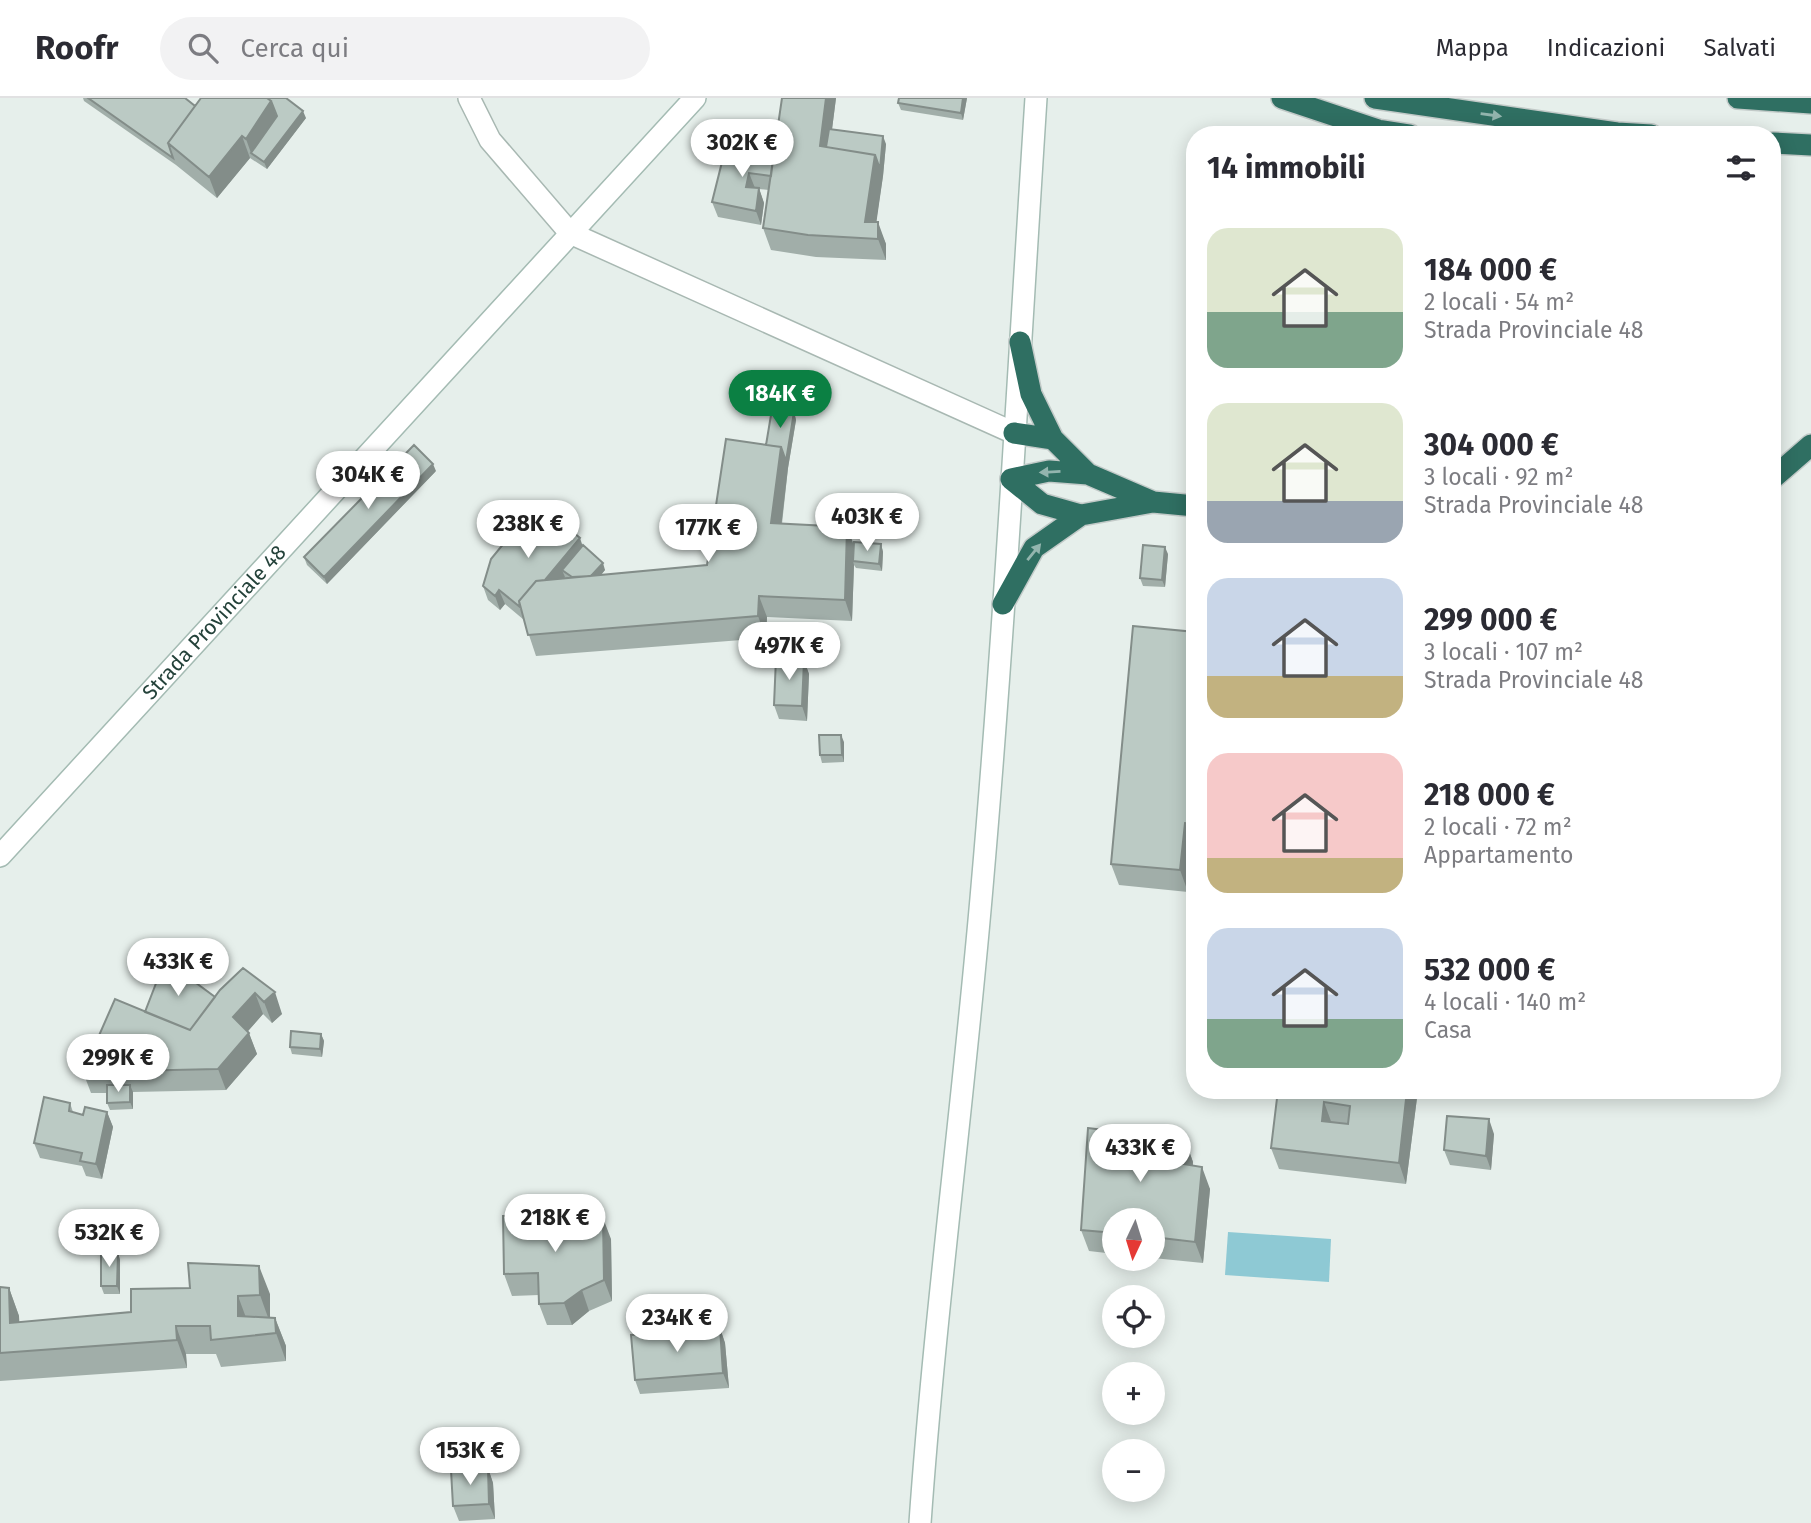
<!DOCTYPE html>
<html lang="it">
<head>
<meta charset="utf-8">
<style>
  :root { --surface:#fff; --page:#f2f2f3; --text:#2b2b33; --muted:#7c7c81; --line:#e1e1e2; --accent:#0b8043 }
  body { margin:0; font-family:"Fira Sans",sans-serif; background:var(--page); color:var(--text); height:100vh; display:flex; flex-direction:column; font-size:26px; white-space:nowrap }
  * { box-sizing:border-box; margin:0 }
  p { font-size:23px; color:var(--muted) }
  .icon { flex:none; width:38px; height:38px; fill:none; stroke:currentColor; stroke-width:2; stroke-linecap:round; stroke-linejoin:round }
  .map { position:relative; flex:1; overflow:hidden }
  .drawer { position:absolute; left:1186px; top:28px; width:595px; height:973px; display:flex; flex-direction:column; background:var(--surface); border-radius:28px; box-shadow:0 4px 18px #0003 }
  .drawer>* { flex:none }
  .needle { width:46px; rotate:184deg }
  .tools { position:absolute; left:1102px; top:1110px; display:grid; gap:14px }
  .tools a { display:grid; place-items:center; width:63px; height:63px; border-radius:50%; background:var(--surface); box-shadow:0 4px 18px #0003; font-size:35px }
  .price { position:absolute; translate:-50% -60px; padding:0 16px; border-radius:24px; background:#fff; color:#222; font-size:23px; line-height:46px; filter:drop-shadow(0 2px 4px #0008) }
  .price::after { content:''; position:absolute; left:50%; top:42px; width:21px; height:16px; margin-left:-10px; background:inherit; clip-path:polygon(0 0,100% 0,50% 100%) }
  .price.current { background:var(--accent); color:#fff }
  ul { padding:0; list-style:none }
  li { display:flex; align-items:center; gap:21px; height:175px; padding:0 21px }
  li span { display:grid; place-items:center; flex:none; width:196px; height:140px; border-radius:21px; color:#555 }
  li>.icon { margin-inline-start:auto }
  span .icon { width:84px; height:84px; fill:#fffc; stroke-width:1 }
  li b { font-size:30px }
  h2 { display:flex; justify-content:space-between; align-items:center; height:84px; padding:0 21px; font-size:30px }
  header { display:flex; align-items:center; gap:42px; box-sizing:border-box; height:98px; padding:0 35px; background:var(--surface); border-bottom:2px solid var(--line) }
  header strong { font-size:33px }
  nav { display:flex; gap:38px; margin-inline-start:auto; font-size:24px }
  .search { width:490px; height:63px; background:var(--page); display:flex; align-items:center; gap:18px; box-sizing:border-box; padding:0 24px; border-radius:38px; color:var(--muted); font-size:26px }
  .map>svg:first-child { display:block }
</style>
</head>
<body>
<header>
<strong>Roofr</strong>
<div class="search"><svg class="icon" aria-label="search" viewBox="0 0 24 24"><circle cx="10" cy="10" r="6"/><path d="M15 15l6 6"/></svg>Cerca qui</div>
<nav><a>Mappa</a><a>Indicazioni</a><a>Salvati</a></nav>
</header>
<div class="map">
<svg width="1811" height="1425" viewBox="0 0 1811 1425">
  <rect width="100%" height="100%" fill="#e6efeb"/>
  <!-- water -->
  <path fill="#8ec9d4" d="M1228,1134L1331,1141L1329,1184L1225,1177Z"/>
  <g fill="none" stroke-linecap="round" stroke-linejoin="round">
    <!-- street casing -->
    <g stroke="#a8b8b2" stroke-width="24">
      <path id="street" d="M469,0L490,42L570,135L1014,335"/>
    </g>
    <!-- secondary casing -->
    <g stroke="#a4bbb3" stroke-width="24">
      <g id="secondary">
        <path id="s1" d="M0,758L695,0"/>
        <path d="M920,1425C935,1212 964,1001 982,789C1005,526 1019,263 1036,0"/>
      </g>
    </g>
    <!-- highway casing -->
    <g stroke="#c2cac8" stroke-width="24">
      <path id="highway" d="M1282,0L1378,32L1410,37
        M1375,0L1617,35L1651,37
        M1738,0L1811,5
        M1773,45L1811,47
        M1020,244L1031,296L1053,341L1088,376
        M1014,335L1053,341
        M1773,380L1811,347
        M1011,381L1049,373L1088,376L1153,404
        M1011,381L1042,406L1081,417
        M1003,506L1034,450L1081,417L1153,404L1195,408"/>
    </g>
    <!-- street -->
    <use href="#street" stroke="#fff" stroke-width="21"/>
    <!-- secondary -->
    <use href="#secondary" stroke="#fff" stroke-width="21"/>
    <!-- highway -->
    <use href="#highway" stroke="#2f6f62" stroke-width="21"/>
  </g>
  <!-- wall -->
  <path fill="#a1aea9" d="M83,0H185L195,8L306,20L267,71L250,60L217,100L176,67L84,3Z
    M782,0H836L832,31L886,46L883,78L876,124L886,146V162L816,159L771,152L763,130L769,92L759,91L764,105L761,127L718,119L712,104L748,61L774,53Z
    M899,0H967L963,22L901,12L898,5Z
    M794,314L796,322L788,370L782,426L847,429L854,447L881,446L883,454L882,473L856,470L854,467L852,523L767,519L766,540L536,558L524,522L505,506L500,512L488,502L483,488L520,438H542L583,447L605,472L601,477L707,467L766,347Z
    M436,373L327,486L307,467L304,459Z
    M1168,456L1165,489L1143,488L1140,480Z
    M1195,534V747H1193L1188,794L1119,787L1111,766Z
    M804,562L809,576L807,623L779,621L774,607Z
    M844,644V664L822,665L820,657Z
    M243,870L282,916L272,925L263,916L248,933L257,956L226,992L133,994V1011L110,1012L107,1005V995H91L83,974L145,914L215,899Z
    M321,936L324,943L322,959L292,956L290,949Z
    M1278,992H1418L1406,1086L1279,1071L1271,1050Z
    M70,1005L73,1014L83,1017L107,1014L113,1029L102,1081L86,1078L82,1068L40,1060L34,1045Z
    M1494,1036L1491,1072L1450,1067L1444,1052Z
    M1185,1042L1193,1064V1068L1210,1091L1203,1165L1153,1160V1122H1115V1156L1089,1153L1081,1132Z
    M557,1124L611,1141L612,1203L589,1213L572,1227H547L539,1206V1197L512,1198L504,1176Z
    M118,1155L120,1162V1196H104L101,1188Z
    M0,1189L9,1190L19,1218V1224L131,1214V1191L270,1196V1219L275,1220L286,1248V1263L221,1269L216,1256H186L187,1270L0,1283Z
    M720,1230L725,1245L729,1290L640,1296L635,1282Z
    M488,1370L493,1385L495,1421L459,1423L453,1408Z"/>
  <!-- shaded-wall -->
  <path fill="#838d89" d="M826,0H836L828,63L820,48Z
    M963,0H967L963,22L961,15Z
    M271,3L279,25L251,55L246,41Z
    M303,13L306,20L267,71L264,64Z
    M242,38L250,60L217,100L209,79Z
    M883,38L886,46L883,78L874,141L865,124L875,57Z
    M749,75L755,90L746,89Z
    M759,90L764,105L761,127L756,113Z
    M878,124L886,146V162L878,141Z
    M794,314L796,322L788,370L779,447L771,425L781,349Z
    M433,366L436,373L327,486L324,479Z
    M847,429L855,451L853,463L854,467L852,523L845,502Z
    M580,440L585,455L562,472L565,479L527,525L521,510Z
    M881,446L883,454L882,473L879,466Z
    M1165,449L1168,456L1165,489L1162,482Z
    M603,465L605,472L585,496L582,488Z
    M499,492L505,506L500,512L495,498Z
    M759,498L767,519L766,540L758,518Z
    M804,562L809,576L807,623L802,608Z
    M841,637L844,644V664L842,657Z
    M1185,725L1193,747L1188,794L1180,772Z
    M275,894L282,916L272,925L264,904Z
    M255,895L263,916L241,941L233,919Z
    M249,935L257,956L226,992L218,971Z
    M321,936L324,943L322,959L320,951Z
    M130,987L133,994V1011L130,1004Z
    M1407,992H1418L1406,1086L1399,1065Z
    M1324,1004L1332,1026L1322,1023Z
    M107,1014L113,1029L102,1081L96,1066Z
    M1489,1021L1494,1036L1491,1072L1486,1058Z
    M1185,1042L1193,1064L1191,1088L1183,1066Z
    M1202,1069L1210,1091L1203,1165L1195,1144Z
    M603,1120L611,1141L612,1203L604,1182Z
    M118,1155L120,1162V1196L117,1188Z
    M259,1168L270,1196V1225L260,1197Z
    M9,1190L19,1218L21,1253L10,1225Z
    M582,1192L589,1213L572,1227L564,1205Z
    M238,1198L248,1225L238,1218Z
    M275,1220L286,1248V1263L276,1235Z
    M176,1228L186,1256L187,1270L177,1242Z
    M720,1230L725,1245L729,1290L723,1275Z
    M488,1370L493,1385L495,1421L489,1406Z"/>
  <!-- building -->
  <path fill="#bbcac4" stroke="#838d89" stroke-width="2" fill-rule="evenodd" d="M88,0H185L195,8L168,45L173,60Z
    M201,0H267L271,3L246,41L242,38L209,79L168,45Z
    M267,0H286L303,13L264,64L251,55L277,18L271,3Z
    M782,0H826L820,48L875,57L865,124H878V141L808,137L763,130Z
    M899,0H963L961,15L898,5Z
    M829,31L883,38L880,71L875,57L826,49Z
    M750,49L774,53L771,78L749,75L746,89L759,90L756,113L712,104L724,56L748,61Z
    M772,311L794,314L786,363L781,349L766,347Z
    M726,341L781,349L771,425L847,429L845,502L759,498L758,518L528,537L519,503L536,483L707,467Z
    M414,347L433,366L324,479L304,459Z
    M557,421L580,440L545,482L536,483L519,503L520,509L499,492L495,498L483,488L491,461L514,433L520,438L527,425L542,438Z
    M854,444L881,446L879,466L853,463Z
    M583,447L603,465L591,478L572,479L562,472Z
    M1143,447L1165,449L1162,482L1140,480Z
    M1133,528L1195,534V726L1185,725L1180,772L1111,766Z
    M776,560L804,562L802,608L774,607Z
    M819,637H841L842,657H820Z
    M165,862L215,899L190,932L145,914Z
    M243,870L275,894L264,904L255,895L233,919L249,935L218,971L83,974L115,901L190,932L220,892Z
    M291,933L321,936L320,951L290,949Z
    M107,987H130V1004L107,1005Z
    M1278,992H1407L1399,1065L1271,1050ZM1324,1004L1350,1008L1348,1026L1322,1023Z
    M44,999L70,1005L69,1013L83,1017L85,1009L107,1014L96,1066L80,1063L82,1055L34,1045Z
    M1447,1018L1489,1021L1486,1058L1444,1052Z
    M1088,1030L1185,1042L1183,1066L1202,1069L1195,1144L1153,1139V1122H1115V1135L1081,1132Z
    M554,1117L557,1124L561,1126L571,1121L603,1120L604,1182L582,1192L564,1205L539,1206L538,1175L504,1176L503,1118Z
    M101,1155H118L117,1188H101Z
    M188,1165L259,1168L260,1197L238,1198V1218L275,1220L276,1235L211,1242L210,1228H176L177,1242L0,1255V1189L9,1190L10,1225L131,1214V1191L190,1190Z
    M720,1230L723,1275L635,1282L631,1237Z
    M488,1370L489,1406L453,1408L451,1372Z"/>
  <!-- one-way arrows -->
  <defs><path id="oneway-solid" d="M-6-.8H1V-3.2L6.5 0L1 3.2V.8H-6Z" transform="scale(1.75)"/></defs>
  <g fill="#93b5ae">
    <use href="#oneway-solid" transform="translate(1491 17) rotate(8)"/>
    <use href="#oneway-solid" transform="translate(1050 374) rotate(177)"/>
    <use href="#oneway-solid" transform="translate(1034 454) rotate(-51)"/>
  </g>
  <g text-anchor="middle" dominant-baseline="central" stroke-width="7" stroke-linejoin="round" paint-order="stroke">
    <!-- street labels -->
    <g font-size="21" fill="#24423a" stroke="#f7fbf9">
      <text stroke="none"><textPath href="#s1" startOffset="317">Strada Provinciale 48</textPath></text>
    </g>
  </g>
</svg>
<div class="tools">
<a><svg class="needle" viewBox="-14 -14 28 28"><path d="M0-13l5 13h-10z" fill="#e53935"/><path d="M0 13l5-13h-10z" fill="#7c7c81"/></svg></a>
<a><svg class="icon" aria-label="locate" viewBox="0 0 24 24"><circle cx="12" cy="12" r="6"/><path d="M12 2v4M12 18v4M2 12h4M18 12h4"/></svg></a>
<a>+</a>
<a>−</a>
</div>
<b class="price" style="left:742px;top:81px">302K €</b>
<b class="price current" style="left:780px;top:332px">184K €</b>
<b class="price" style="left:368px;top:413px">304K €</b>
<b class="price" style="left:867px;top:455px">403K €</b>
<b class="price" style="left:528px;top:462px">238K €</b>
<b class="price" style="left:708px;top:466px">177K €</b>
<b class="price" style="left:789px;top:584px">497K €</b>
<b class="price" style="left:178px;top:900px">433K €</b>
<b class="price" style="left:118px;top:996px">299K €</b>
<b class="price" style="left:1140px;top:1086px">433K €</b>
<b class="price" style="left:555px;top:1156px">218K €</b>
<b class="price" style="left:109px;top:1171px">532K €</b>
<b class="price" style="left:677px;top:1256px">234K €</b>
<b class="price" style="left:470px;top:1389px">153K €</b>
<section class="drawer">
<h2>14 immobili<svg class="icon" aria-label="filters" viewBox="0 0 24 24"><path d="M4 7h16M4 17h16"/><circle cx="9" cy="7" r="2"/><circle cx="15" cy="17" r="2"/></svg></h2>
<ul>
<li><span style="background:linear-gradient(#dfe7d0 60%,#7fa58c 0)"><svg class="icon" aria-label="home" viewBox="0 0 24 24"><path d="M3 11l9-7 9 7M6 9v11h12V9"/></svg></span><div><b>184 000 €</b><p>2 locali · 54 m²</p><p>Strada Provinciale 48</p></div></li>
<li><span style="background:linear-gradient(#dfe7d0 70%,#9aa5b1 0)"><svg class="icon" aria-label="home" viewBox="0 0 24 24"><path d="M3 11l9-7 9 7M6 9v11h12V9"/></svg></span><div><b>304 000 €</b><p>3 locali · 92 m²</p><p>Strada Provinciale 48</p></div></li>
<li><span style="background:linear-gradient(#c9d6e8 70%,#c2b280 0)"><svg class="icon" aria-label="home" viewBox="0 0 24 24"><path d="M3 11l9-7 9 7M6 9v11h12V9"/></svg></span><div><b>299 000 €</b><p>3 locali · 107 m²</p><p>Strada Provinciale 48</p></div></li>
<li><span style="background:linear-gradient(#f6c9c9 75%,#c2b280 0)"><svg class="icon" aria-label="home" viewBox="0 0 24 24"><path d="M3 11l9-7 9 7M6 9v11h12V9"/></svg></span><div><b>218 000 €</b><p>2 locali · 72 m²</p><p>Appartamento</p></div></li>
<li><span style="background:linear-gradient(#c9d6e8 65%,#7fa58c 0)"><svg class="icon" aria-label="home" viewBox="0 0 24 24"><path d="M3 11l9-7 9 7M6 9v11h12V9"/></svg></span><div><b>532 000 €</b><p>4 locali · 140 m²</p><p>Casa</p></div></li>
</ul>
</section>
</div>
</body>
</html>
